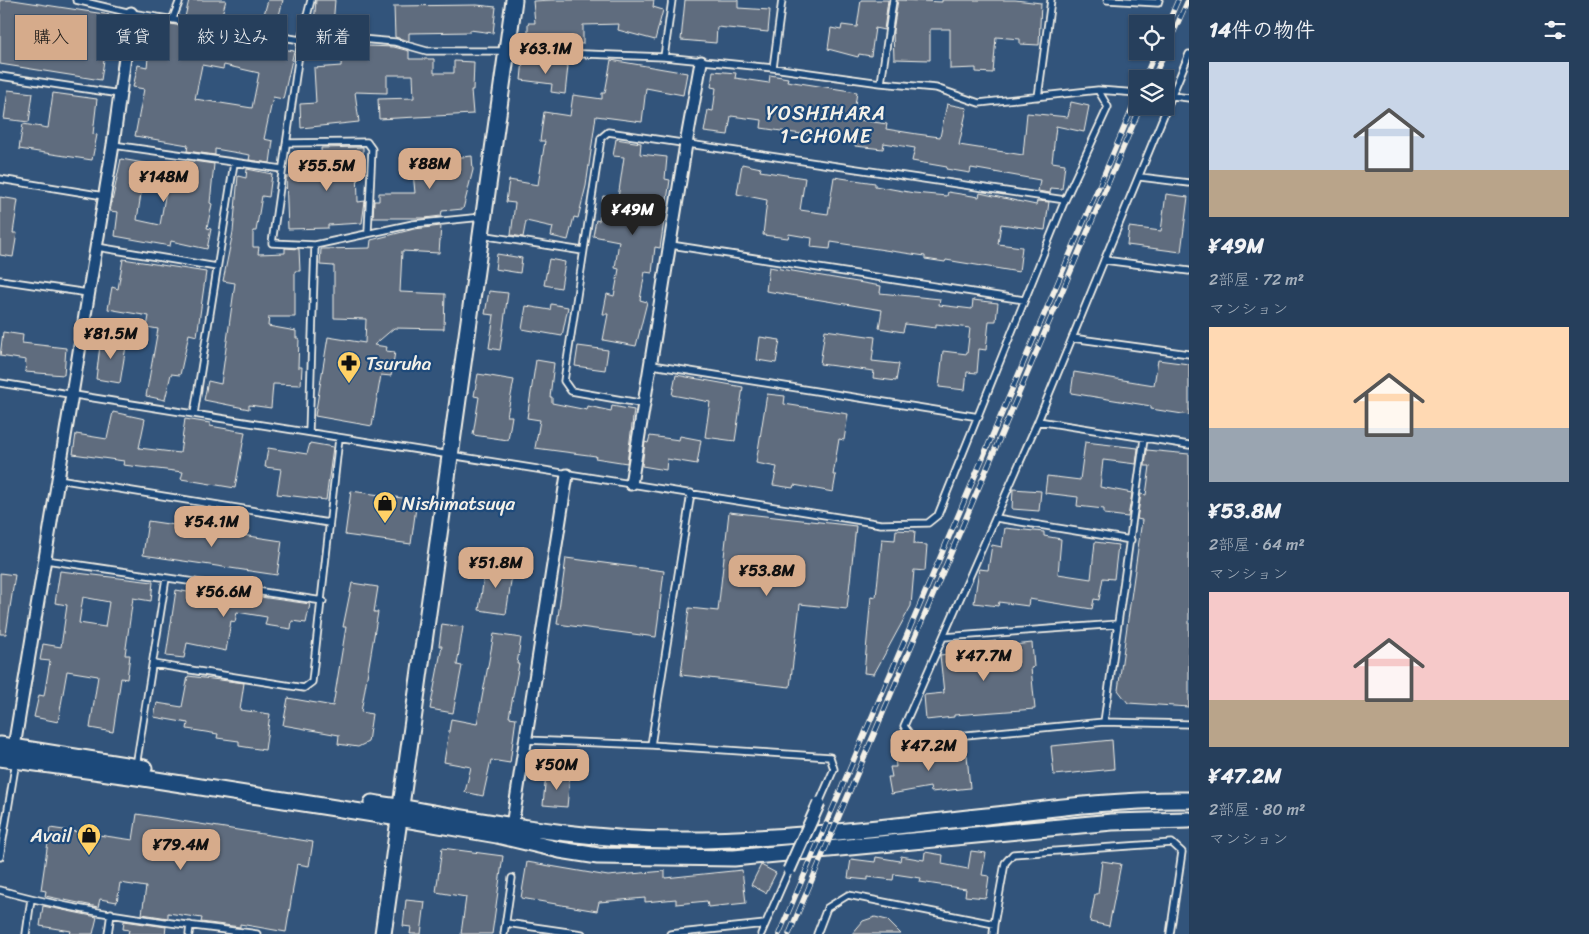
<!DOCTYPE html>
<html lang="ja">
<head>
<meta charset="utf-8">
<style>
  :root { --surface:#263f5c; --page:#324a65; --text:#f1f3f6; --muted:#a4afbb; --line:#425872; --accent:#d6ab8b }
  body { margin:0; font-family:Sriracha,"Klee One",sans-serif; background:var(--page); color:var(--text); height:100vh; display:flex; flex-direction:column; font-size:19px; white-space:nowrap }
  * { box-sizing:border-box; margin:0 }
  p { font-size:16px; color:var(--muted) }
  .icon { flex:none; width:28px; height:28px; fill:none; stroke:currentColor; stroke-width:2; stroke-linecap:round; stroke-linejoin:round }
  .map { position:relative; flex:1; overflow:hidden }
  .details { display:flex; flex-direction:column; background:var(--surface); width:400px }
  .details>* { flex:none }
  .guide { position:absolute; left:15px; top:15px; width:475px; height:45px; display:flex; gap:10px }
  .tools { position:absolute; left:1129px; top:15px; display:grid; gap:10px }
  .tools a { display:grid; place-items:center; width:45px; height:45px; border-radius:0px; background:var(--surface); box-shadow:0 1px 4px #0004,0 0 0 1px var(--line); font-size:25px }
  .price { position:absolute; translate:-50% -42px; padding:0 11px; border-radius:10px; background:var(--accent); color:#111; font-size:16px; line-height:32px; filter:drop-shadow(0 1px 2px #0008) }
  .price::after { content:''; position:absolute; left:50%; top:30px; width:15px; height:11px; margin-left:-8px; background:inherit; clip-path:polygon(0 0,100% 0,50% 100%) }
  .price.selected { background:#222; color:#fff }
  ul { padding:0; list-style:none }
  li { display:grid; align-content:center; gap:10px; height:265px; padding:0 20px }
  li span { display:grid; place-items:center; height:155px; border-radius:0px; color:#555 }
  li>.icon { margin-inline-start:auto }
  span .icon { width:90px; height:90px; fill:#fffc; stroke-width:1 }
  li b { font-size:21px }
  h2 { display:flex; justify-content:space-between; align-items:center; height:60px; padding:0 20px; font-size:21px }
  .pill { padding:0 18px; border-radius:0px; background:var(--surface); box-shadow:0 1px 4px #0004,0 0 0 1px var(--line); font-size:18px; line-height:45px }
  .pill.selected { background:var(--accent); color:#111 }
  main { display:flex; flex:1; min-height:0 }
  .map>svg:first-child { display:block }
</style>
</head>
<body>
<main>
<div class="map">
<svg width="1189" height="934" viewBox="0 0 1189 934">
  <rect width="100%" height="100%" fill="#32547b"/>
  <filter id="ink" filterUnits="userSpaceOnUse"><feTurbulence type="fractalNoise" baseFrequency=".02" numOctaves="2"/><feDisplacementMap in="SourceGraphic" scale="10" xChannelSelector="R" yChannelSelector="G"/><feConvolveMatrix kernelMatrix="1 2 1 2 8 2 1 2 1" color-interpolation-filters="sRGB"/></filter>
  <g filter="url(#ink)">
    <!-- building -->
    <path fill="#5e6c7e" stroke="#f4f1e8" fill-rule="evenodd" d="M0,0H13L111,15L101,80L0,64Z
      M189,0H226L221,18L214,17L213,21L185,17Z
      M268,0H283L275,31L260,29Z
      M316,0H335L333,26L314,24Z
      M552,0H654L653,7L663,10L655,40L618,30L619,24L583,25V44L528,41V23H535L533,1Z
      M685,0H738V8L770,10L768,32L717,27L716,43L681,40Z
      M861,0H888L884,30L875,28L871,56L859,54L858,57L828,49L831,28L841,30L842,25L857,27Z
      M898,0L942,2V0H1015L1041,3L1039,45L1020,44V39L996,37L993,73L976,72V68L950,69V29H930V60L894,59L893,31Z
      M477,5L496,7L493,33L470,30V32L409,33V41L395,37L394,6Z
      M152,21L212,31L211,39L231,44L233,34L272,40L271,47L294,51L283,99L273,97L264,139L273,141L270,163L249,160L250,155L215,149V155L187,151L188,145L135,136L144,89L133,87L138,65L147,67ZM202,65L223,69L224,65L259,73L252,108L195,99Z
      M342,45L394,47L409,51V59H434V73H454V61L474,62L473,90H471L473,114L379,119L378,99L414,98L413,75H387V93L355,92L359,122L301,128L300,104L316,103L314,68L341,66Z
      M523,60L568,66L565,94L551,92L552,84L521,80Z
      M611,60L687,73L683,95L646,88L642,122L596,116L586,186L578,218L574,217L568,240L551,236L553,227L526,221L523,237L511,235L515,203L506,202L509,180L538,185L545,141H540L544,112L570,116L573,95L602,99V93H605Z
      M713,71L736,73L735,78L769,83L770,75L788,78L787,81L857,92L853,119L887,124L886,129L917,134L940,137L947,104L967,108L959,145L1023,155L1027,113L1068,117L1071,102L1089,106L1084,132L1056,126L1052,162L1065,164L1062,189L1051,188L1050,193L1038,191L1040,180L971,168L970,173L946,169L947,167L912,161L915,148L884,143L883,149L855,146V142L761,128L762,120L731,116L728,135L704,132L708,110L713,111L716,88L711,87Z
      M8,90L33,93L29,122L4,119Z
      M53,93L97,99L93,134L97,135L92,160L19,149L23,124L48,128Z
      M616,139L641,143L640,154L667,157L665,179L670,180L660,248L655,247L652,273L645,272L640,300L647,302L636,346L603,340L608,314H603L607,294L614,296L619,269L615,268L619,241L593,236L596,220L599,221L603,196L618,198L624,157L613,156Z
      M363,147V166H357L358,202L365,201L362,223L328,225V228L288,229L286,177L322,175L321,148Z
      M472,156L473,170L463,209L442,211L441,216L425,218H373L374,201H379V193H415L412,162Z
      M121,159L185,170L186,160L214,164L210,203L212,204L207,228L211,229L207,249L171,241L170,246L115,236L118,212L110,211ZM142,187L166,191L160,225L137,220Z
      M742,164L761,168L760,171L805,178L800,210L828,214L834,177L875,183V186L914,193L947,196L948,192L979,197L980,193L1036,205L1037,201L1049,202L1045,230L1001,224L998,244L1022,247L1019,272L946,260L945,262L925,259V256L831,242L830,249L811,247L812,238L789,234L788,238L763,235L767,200L737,194Z
      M247,169L272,174L269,197L262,196L256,231H253V247H259L258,254L285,253V248L299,249L300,271H295V317H269L268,326L296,331V338H299L298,367H302L301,385L273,384L271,408L249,405V409L204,400L208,381L221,384L235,283L223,281L233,232L238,176L246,178Z
      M1166,194L1188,197L1181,252L1127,245L1129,227L1161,231Z
      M0,197L18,200L13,233H17L13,257L0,255Z
      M441,226L439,253L402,251L400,292L445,294L444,329L394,328L374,345L387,347L386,351L395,352L391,376L381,375L372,426L315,416L328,337L365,343L366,319L334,318V266L320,265L321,249L370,248L371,240L414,229Z
      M497,254L522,258L520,273L495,269Z
      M123,259L206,272L197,336L189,334L180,375L171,374L165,400L146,396L158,329L147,327L149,316L108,309L112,287L118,289Z
      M549,259L565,262L561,288L544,285Z
      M769,267L881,286L880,293L940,299L939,305L972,309L973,300L998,303L996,321H989L986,350L979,349L977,373L967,372L965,390L939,387L943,351L967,354L970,328L936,324V328L905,324L903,332L879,328L882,310L766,291Z
      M489,291L508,293L500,350L489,348L494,315L485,314Z
      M551,304L568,307L562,336L522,329L526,306L550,310Z
      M825,330L875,337L872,361L899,364L896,381L873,378L874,371L820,364Z
      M3,332L23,335L22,343L66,348L64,375L25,372L26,360L0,356Z
      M101,337L127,340L120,383L96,379Z
      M760,337L780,340L776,363L757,360Z
      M578,346L608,350L605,370L575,366Z
      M536,360L554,363L550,397H552V403L587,410L588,406L611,411L612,406L634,410L627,463L595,458L596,456L535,448L540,420L527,418Z
      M1158,360L1189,364V415L1151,409V406L1071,393L1074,372L1154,385Z
      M478,374L514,380L507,416H512L508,440L473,435L479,397L474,396Z
      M676,375L743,387L735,441L705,437L710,402L672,395Z
      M767,394L785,396L784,404L848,414L844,440L839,439L833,475H836L833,492L794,485L793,488L773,485L777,467L756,463Z
      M113,412L145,419L139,448L180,453L185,419L210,423V426L245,432L235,488L181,479L183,472L123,465L124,461L73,454L76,434L107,439Z
      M650,436L679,440L680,436L701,440L697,464L667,459L666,470L642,466L645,442L648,443Z
      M1085,442L1138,448L1136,464L1103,460L1100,487L1132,493L1128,517L1104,514V509L1077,506L1078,497L1045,493L1047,476L1080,480Z
      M310,443L333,447L326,500L277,494L281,469L265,467L268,448L307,454Z
      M1147,450L1189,454V707L1128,703L1118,690L1142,520L1137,519L1141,494L1146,495L1150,466H1145Z
      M1013,489L1041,491L1039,511L1012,509Z
      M351,491L417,500L411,544L345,535Z
      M729,512L856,526L847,609L800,604L790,687L681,675L689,608L718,611Z
      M148,521L282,541L277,575L143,555Z
      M1005,528L1044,532V536L1061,539L1058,574L1091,579L1095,542L1118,545L1114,579L1103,578L1099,600L1094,599L1092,609L1029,599L1028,606L999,602L998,606L974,603L979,569L988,570L992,545L1002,547Z
      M896,530L915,531L914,544L927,545L925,571L914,570L911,606L874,674L864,673L871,596L876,597L882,539L895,540Z
      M566,558L664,571L656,637L557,624Z
      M486,564L513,568L506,614L479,610Z
      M60,571L153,582L151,601L133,598L125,655H130L127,679L121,678L113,732L90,728L98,676L67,671L58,722L34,717L39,695L44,696L50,661L40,660L43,644L61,647L67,605L55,603ZM83,597L109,602L105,627L79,623Z
      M0,573L15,575L6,634H0Z
      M352,583L378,587L374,612H378L361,712L372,714L368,742L358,747L338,744L339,735L283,725L288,698L333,706L346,627H343Z
      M176,590L223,598L225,592L310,604L306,623L292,621L291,629L265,625L267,617L237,612L235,622L231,621L226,651L187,643L184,658L166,656Z
      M442,624L463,627L457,665L462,666L453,713L430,709L442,646H439Z
      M494,634L521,638L517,664H519L509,717L516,718L510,763L491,760L483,796L465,792L471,767L444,762L451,719L477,724Z
      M996,641V647L1032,643L1034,667L1031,668L1035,709L954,715V717L926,720L924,695L944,693L940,655L974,651L973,644Z
      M188,676L244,683L240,710L270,714L265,750L239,746V741L217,738L218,734L187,729L188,723L154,717L157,703L182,707Z
      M1112,740L1114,769L1054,775L1051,746Z
      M921,746L922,754L944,752V757L967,755L970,788L931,792L930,787L891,794L888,777H892L890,767H896L895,758L909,756L908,747Z
      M546,774L570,776L567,807L543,805Z
      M137,814L313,842L309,866L297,864L286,932L240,924V927L201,922L202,918L168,913V918L142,914L146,887L120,883L117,902L100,899L98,907L45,896L46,891L41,890L50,828L133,840Z
      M442,848L503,856L492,934H461L466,897L436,892Z
      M971,851L986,853L982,875L989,876L986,898L965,896L966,889L920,882L921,878L894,874L893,880L868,877V880L848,878L851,859L875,862L876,857L900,861L901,856L924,860L925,852L943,855L942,864L968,869Z
      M1102,861L1121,864L1109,926L1090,922L1095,894H1098Z
      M527,862L608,876L665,871V878L742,870L746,903L708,907L707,901L676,904V899L645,902V898L599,902L597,911L521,898Z
      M761,865L776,873L766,893L751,885Z
      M406,900L425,902L421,934H410L411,927L403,926Z
      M43,906L97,917L93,934H70L71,931L40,926Z
      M875,917L887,920L901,934H852L863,921Z
      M124,921L166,927L165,934H128L129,930L123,929Z"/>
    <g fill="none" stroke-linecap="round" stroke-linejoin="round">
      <!-- lane casing -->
      <g stroke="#f4f1e8" stroke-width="9">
        <path id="lane" d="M311,0L301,40L272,243L315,245L413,224L482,217
          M1107,0L1158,3L1159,0
          M173,18L180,0
          M1189,54L1038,421L904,726L914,740L1104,722L1189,724
          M664,57L672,0
          M773,68L782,0
          M0,76L120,94
          M881,83L893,0
          M1098,90L1138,93
          M1165,95L1189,98
          M1038,97L1051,0
          M287,143L367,142L372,149L368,232
          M113,145L282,169
          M1140,177L1189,183
          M0,179L104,196
          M481,235L583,251
          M671,245L1024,300
          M97,247L217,267
          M1104,260L1189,271
          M0,280L88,293
          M1072,338L1189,354
          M652,365L979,417
          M0,383L881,524L928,523L938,515L1065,200L1108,107L1098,90L979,103L936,88L881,83L773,68L664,57L507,51H427L395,42L349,38L301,40L131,13L76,0
          M645,404L571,391L564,381L601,138L608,132L1065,200
          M194,414L234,163
          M1038,421L1189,445
          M309,432L315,245
          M58,479L329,523
          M996,518L1131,540
          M46,560L323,601
          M944,637L1118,624
          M153,664L304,688L312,682L339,438
          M1104,722L1144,439
          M525,740L651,745L830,757L834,769L819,803
          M651,745L691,493
          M136,766L166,578
          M0,857L16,761
          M0,890C83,914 172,923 257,934
          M506,923L582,934
          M994,924L1005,863L1013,854L1172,843L1182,852L1170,934
          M26,934L31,899
          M108,934L111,913
          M189,934L190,925
          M504,934L512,878
          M670,934L765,924
          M761,934L789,870
          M817,934L827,908L848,895L994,924L993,934"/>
      </g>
      <!-- street casing -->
      <g stroke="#f4f1e8" stroke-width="15">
        <path id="street" d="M631,484L686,144L701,62
          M14,747L113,145L131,13
          M512,826L567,475"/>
      </g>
      <!-- secondary casing -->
      <g stroke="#f4f1e8" stroke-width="19">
        <path id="secondary" d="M0,745L144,768
          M0,758L137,777L399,818L497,835L560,850L598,856L734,858L1112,822L1189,820
          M372,803C475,819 578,841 683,840C785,840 886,827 987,816C1054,808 1121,799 1189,800
          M383,934L514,0"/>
      </g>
      <!-- lane -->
      <use href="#lane" stroke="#1f4a7a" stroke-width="5.5"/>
      <!-- street -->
      <use href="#street" stroke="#1f4a7a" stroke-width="11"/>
      <!-- secondary -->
      <use href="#secondary" stroke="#1f4a7a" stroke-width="15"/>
      <!-- rail casing -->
      <g stroke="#f4f1e8" stroke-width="5.5">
        <path id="rail" d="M1165,30L1178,0
          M1144,79L1156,51
          M1153,79L1188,0
          M779,934L1138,95
          M789,934L1141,106"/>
      </g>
      <!-- rail -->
      <use href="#rail" stroke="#1f4a7a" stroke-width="4" stroke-dasharray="11" stroke-linecap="butt"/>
      <!-- street-bridge casing -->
      <g stroke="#f4f1e8" stroke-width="15" stroke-linecap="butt">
        <path id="street-bridge" d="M789,870L819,803"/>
      </g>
      <!-- street-bridge -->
      <use href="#street-bridge" stroke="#1f4a7a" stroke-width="11"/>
    </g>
  </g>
  <!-- icons -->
  <defs>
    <g id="pharmacy-pin" transform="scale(1.25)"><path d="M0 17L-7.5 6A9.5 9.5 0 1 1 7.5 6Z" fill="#ffd166" stroke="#1f4a7a"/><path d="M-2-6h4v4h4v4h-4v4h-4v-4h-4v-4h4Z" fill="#111"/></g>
    <g id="shop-pin" transform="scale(1.25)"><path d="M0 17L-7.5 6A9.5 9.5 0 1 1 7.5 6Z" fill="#ffd166" stroke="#1f4a7a"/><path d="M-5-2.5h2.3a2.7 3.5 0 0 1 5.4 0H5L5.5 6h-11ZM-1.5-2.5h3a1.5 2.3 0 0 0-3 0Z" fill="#111"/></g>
  </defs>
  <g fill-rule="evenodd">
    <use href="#pharmacy-pin" x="349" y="363"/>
    <use href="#shop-pin" x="385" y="503"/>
    <use href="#shop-pin" x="89" y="835"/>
  </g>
  <g text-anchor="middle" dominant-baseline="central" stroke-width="4.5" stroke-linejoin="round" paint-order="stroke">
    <!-- poi labels -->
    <g font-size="19" fill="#f4f1e8" stroke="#1f4a7a" text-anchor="start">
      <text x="366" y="363">Tsuruha</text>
      <text x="402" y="503">Nishimatsuya</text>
      <text x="72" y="835" text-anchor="end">Avail</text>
    </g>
    <!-- neighbourhood labels -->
    <g font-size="20" letter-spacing="1" fill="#f4f1e8" stroke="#1f4a7a">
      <text x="826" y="113">YOSHIHARA<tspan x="826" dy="23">1-CHOME</tspan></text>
    </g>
  </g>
</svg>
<div class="tools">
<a><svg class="icon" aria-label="locate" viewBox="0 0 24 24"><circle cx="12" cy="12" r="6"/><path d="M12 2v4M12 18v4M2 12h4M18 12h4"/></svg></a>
<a><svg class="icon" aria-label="layers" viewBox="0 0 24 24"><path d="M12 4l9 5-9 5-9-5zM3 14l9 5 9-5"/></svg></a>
</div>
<b class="price" style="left:546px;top:75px">¥63.1M</b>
<b class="price" style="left:430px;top:190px">¥88M</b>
<b class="price" style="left:327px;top:192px">¥55.5M</b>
<b class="price" style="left:164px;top:203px">¥148M</b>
<b class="price selected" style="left:633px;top:236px">¥49M</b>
<b class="price" style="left:111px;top:360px">¥81.5M</b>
<b class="price" style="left:212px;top:548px">¥54.1M</b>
<b class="price" style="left:496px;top:589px">¥51.8M</b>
<b class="price" style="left:767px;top:597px">¥53.8M</b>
<b class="price" style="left:224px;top:618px">¥56.6M</b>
<b class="price" style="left:984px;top:682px">¥47.7M</b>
<b class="price" style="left:929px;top:772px">¥47.2M</b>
<b class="price" style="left:557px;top:791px">¥50M</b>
<b class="price" style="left:181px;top:871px">¥79.4M</b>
<div class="guide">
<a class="pill selected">購入</a>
<a class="pill">賃貸</a>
<a class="pill">絞り込み</a>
<a class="pill">新着</a>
</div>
</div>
<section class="details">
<h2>14件の物件<svg class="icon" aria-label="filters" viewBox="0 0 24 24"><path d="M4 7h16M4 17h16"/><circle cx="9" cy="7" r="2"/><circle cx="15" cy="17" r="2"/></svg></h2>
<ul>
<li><span style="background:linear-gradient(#c9d6e8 70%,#b9a48a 0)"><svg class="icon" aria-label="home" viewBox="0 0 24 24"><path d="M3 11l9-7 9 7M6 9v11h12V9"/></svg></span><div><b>¥49M</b><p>2部屋 · 72 m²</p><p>マンション</p></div></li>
<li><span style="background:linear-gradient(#ffd9b3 65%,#9aa5b1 0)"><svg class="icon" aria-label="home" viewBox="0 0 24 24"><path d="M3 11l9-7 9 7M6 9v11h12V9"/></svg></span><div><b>¥53.8M</b><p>2部屋 · 64 m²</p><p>マンション</p></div></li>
<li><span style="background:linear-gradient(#f6c9c9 70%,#b9a48a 0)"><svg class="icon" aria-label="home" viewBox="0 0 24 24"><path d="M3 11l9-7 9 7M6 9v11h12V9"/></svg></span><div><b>¥47.2M</b><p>2部屋 · 80 m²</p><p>マンション</p></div></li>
</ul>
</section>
</main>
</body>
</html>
